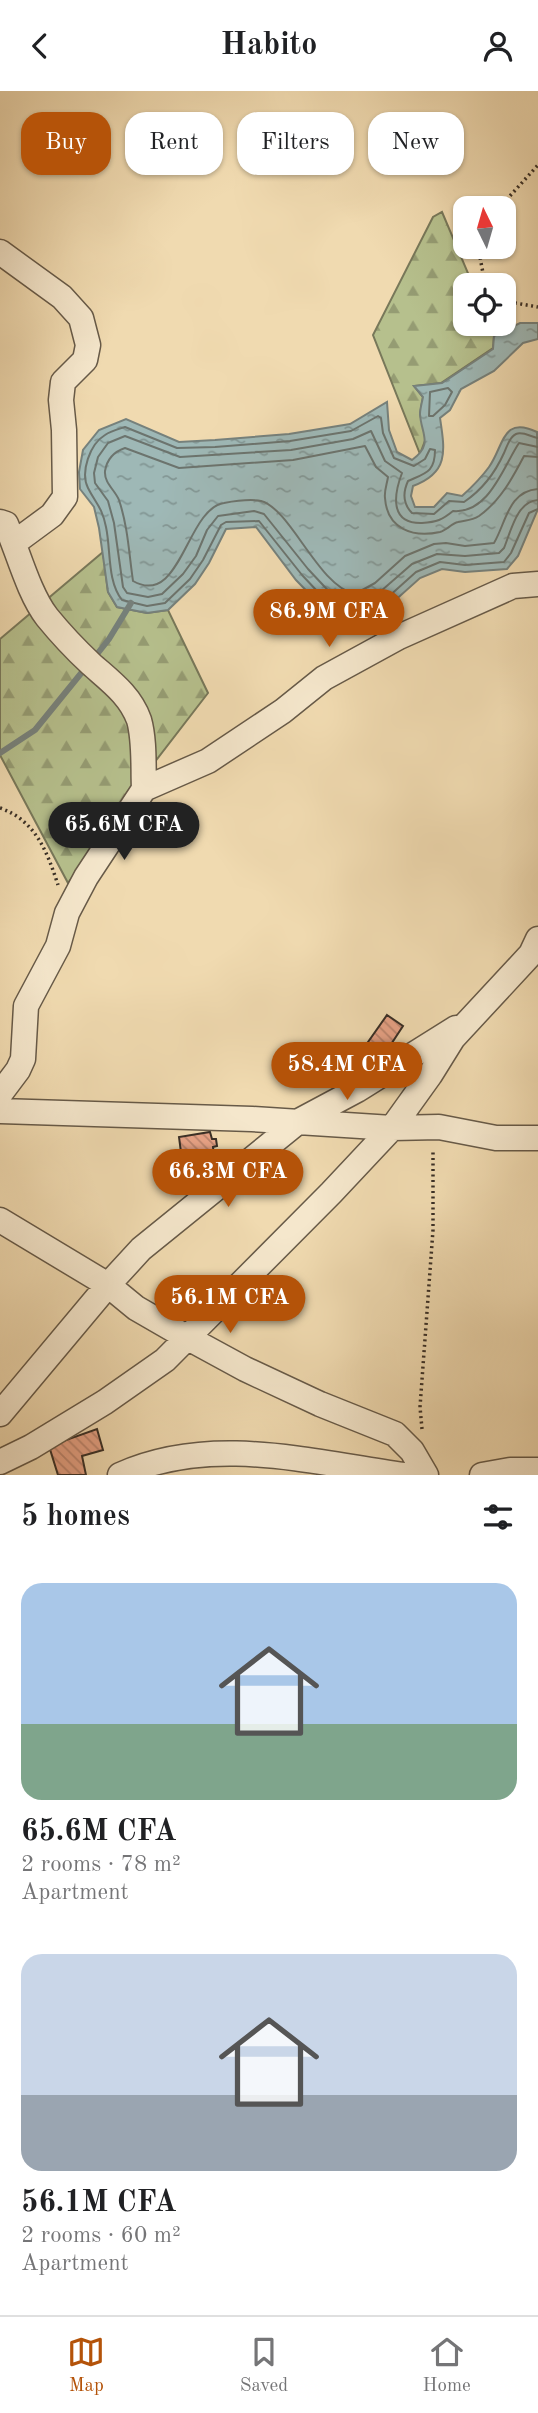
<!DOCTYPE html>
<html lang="en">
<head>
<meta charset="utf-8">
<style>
  :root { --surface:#fff; --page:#f6f6f6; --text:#202124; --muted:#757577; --line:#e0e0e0; --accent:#b45309 }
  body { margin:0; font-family:"Old Standard TT",serif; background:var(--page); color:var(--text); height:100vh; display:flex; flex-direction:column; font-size:26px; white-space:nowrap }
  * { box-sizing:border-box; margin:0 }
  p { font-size:23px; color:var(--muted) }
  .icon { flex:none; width:38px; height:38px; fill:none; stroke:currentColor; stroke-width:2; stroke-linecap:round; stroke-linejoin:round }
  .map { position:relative; height:1384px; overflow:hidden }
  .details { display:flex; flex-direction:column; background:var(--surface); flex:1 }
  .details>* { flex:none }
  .top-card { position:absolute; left:21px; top:21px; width:497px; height:63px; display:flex; gap:14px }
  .needle { width:46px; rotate:355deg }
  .controls { position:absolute; left:453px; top:105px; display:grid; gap:14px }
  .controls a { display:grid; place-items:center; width:63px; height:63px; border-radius:14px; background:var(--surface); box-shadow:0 2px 5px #0004; font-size:35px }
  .price { position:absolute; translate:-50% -60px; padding:0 16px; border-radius:24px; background:var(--accent); color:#fff; font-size:23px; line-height:46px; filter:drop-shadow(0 2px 4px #0008) }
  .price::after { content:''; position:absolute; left:50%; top:42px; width:21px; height:16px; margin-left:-10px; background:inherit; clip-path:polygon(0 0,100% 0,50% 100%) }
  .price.active { background:#222; color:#fff }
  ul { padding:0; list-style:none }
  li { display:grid; align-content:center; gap:14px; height:371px; padding:0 21px }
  li span { display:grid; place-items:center; height:217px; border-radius:21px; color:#555 }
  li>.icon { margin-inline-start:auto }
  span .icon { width:126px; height:126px; fill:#fffc; stroke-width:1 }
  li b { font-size:30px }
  h2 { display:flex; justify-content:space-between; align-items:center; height:84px; padding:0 21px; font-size:30px }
  .pill { padding:0 24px; border-radius:21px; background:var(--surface); box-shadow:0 2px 5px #0004; font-size:24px; line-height:63px }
  .pill.active { background:var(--accent); color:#fff }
  header { display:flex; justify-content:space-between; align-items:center; height:91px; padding:0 21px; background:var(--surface); font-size:32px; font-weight:700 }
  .tabs { display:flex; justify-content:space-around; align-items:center; height:98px; border-top:2px solid var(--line); background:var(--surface); font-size:19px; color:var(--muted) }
  .tabs a { display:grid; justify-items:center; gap:4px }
  .tabs .active { color:var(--accent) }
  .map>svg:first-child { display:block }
</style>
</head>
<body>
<header><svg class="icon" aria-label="back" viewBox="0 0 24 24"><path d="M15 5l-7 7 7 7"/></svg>Habito<svg class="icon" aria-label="person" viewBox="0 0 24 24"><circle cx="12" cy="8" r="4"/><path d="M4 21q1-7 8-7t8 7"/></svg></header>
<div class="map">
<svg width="538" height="1384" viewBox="0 0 538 1384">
  <defs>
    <pattern id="forest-firs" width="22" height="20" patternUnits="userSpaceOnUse" patternTransform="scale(1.75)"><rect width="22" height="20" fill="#b6c08d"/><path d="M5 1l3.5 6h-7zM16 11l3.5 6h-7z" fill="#959c73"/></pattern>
    <pattern id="water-ripples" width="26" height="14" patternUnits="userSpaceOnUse" patternTransform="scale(1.75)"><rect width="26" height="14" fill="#9eb8b6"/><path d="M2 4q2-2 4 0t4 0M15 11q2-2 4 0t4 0" fill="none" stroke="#829694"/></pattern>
    <pattern id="building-back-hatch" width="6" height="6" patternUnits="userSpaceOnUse" patternTransform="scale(1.75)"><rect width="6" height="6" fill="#e7a285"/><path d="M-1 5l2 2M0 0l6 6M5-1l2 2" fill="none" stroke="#bc846d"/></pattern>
  </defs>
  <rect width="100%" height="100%" fill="#f0dab0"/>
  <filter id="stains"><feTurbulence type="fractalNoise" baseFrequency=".00286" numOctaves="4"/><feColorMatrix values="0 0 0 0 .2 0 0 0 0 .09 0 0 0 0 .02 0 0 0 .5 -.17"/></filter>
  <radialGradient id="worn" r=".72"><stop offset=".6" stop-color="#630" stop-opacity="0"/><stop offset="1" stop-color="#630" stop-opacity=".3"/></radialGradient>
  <!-- forest -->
  <path fill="url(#forest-firs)" stroke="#78785a" stroke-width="2" d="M442,121L473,194H466V233H489L494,245L493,257L441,292L414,295L423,306L420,323L426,347L420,363L373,244L433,126Z
    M103,461L108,501L117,516L147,522L168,519L208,602L144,685L68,792L0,664V548Z"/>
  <!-- water -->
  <path fill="url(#water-ripples)" stroke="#76817c" stroke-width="2" d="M520,232H538V248L523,252L494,280L461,298L450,319L440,327C445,360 449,382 413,395L411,405L415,416H434L447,402L462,405C472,396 481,387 489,376C504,355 502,324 537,341L538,418L518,465L507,478L465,481L442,478L420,487L391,513L370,526L355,530L330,524L296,489L256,436L226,438L209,472L195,493L168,519L147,522L117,516L108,501L99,437L94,416L80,398L79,381L83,359L99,339L126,328L179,351L215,349L289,343L350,333L387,311L389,339L397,361L412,369C434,353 421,343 420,323C420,318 422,311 423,306L414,295L442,292L493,258L494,245Z"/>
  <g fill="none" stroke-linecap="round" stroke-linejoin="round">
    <!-- shore -->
    <path stroke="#6c746e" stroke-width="2" d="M448,297L452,301L445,314L433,325H429L430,301Z
      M538,347C531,346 523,340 516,343C509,346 507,356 504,362C495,382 482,399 464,411L449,410L434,423L412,422C403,413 403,401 408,390C426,382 435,381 435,359L430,358L425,368L414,375L394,367L383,342L381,327L378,325L351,340L290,350L215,356L177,357L125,336C119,338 111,340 105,344C90,353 80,381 88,397C96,413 102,416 106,436C111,459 107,490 122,509L147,515L165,512L190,488L203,469L221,434L226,431L259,430L302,484L333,517L354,522L368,519L387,507L416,481L440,471L465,474L504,471L511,462L529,422L538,418
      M538,356L519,352C503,376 489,423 453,420C442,429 437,431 422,432C389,433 394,403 402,382L385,370L371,340L353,348L291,359L180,366L125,345L108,352L98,366L94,382L95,392L108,410L114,432L123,496L127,502L148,506L162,503L183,483L196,465L207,439L218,425L254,420L264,423L308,478L337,509L354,513L364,511L381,500L412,473L437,463L465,465L499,462L504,457C511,440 517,410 538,409
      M538,366L524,365C512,388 500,410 479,425C471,430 466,429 458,431C452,432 447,439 440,441C413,447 387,438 385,407C384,400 387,393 388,386L376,376L365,355L293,369L179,377L125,357C113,361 107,368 105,380C104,392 115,399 119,409C128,436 129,463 133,490C181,517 186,418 224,412C235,410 251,408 261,410C291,418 318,495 355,503L375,492L405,465L434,453L446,452L465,455L494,452C506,432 508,400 538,398"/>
    <!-- stream -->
    <path stroke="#76817c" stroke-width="6" d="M94,567L109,548L131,512
      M0,662L35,639L87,575"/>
  </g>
  <!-- building -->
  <path fill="url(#building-back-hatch)" stroke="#392f26" stroke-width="2" d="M387,924L403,935L378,973L361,961Z
    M210,1041L212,1048H216L217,1055L213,1056L214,1064L182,1069L179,1046Z
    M97,1338L103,1359L82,1365L86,1384H58L49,1355Z"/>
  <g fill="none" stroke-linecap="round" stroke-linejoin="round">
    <!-- street casing -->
    <g stroke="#675a48" stroke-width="27">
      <path id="street" d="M0,161L62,206L81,227L88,254L85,269L63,291L61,309L64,339L65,406L52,424L14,452
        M0,431L6,433C18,461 29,503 47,526C60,542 76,559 91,573C110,590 130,604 139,629C145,650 143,677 144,698
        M0,1003L18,979L23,968L26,915L58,855L67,822L86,786L144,698L208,670L283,620L324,587L399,546L513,495L538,493
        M0,1020L252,1028L392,1037L439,1036L496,1047H538
        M0,1129L108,1194L136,1217L188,1247L245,1278L320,1313L395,1343L412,1360L426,1384
        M0,1323L108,1194L141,1158L299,1030L357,999L456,937
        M0,1371L31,1356L105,1311L165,1269L331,1102L392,1037L430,984L453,947L531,863L538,848
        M120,1384C211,1343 310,1371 403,1384
        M482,1384L510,1379H538"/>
    </g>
    <!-- path -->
    <path stroke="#392f26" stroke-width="3.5" stroke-dasharray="2 3.5" stroke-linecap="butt" d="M499,117L538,74
      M478,156L483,182L492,194
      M504,210L538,216
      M0,717C35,729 47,760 58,794
      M422,1338L420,1316L433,1139V1059"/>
    <!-- street -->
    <use href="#street" stroke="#f5e7cc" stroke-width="24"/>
  </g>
  <rect width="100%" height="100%" filter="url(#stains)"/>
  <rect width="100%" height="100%" fill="url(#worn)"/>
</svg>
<div class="controls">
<a><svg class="needle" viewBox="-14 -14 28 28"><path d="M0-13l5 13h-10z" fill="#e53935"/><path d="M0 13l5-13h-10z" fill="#757577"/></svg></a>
<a><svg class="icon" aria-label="locate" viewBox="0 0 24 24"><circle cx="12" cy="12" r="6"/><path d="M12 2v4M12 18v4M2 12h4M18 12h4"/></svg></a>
</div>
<b class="price" style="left:329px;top:558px">86.9M CFA</b>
<b class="price active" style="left:124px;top:771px">65.6M CFA</b>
<b class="price" style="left:347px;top:1011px">58.4M CFA</b>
<b class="price" style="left:228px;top:1118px">66.3M CFA</b>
<b class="price" style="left:230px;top:1244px">56.1M CFA</b>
<div class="top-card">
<a class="pill active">Buy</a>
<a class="pill">Rent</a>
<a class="pill">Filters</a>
<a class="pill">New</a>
</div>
</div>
<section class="details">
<h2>5 homes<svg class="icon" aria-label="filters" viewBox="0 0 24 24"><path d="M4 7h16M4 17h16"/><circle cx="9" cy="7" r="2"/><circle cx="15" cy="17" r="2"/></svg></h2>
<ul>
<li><span style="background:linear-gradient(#a9c7e8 65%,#7fa58c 0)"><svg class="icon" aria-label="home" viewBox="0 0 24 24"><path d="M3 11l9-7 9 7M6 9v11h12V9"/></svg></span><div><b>65.6M CFA</b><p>2 rooms · 78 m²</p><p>Apartment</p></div></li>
<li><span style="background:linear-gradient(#c9d6e8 65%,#9aa5b1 0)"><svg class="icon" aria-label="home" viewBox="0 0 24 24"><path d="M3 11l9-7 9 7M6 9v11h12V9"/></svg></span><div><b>56.1M CFA</b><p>2 rooms · 60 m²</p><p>Apartment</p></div></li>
</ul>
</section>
<nav class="tabs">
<a class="active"><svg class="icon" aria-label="map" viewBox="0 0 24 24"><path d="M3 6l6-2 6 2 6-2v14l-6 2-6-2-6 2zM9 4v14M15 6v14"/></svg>Map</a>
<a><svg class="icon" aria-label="saved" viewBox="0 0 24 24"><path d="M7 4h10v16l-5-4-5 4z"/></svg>Saved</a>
<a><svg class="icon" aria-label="home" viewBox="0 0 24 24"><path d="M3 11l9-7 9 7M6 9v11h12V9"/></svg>Home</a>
</nav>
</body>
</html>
